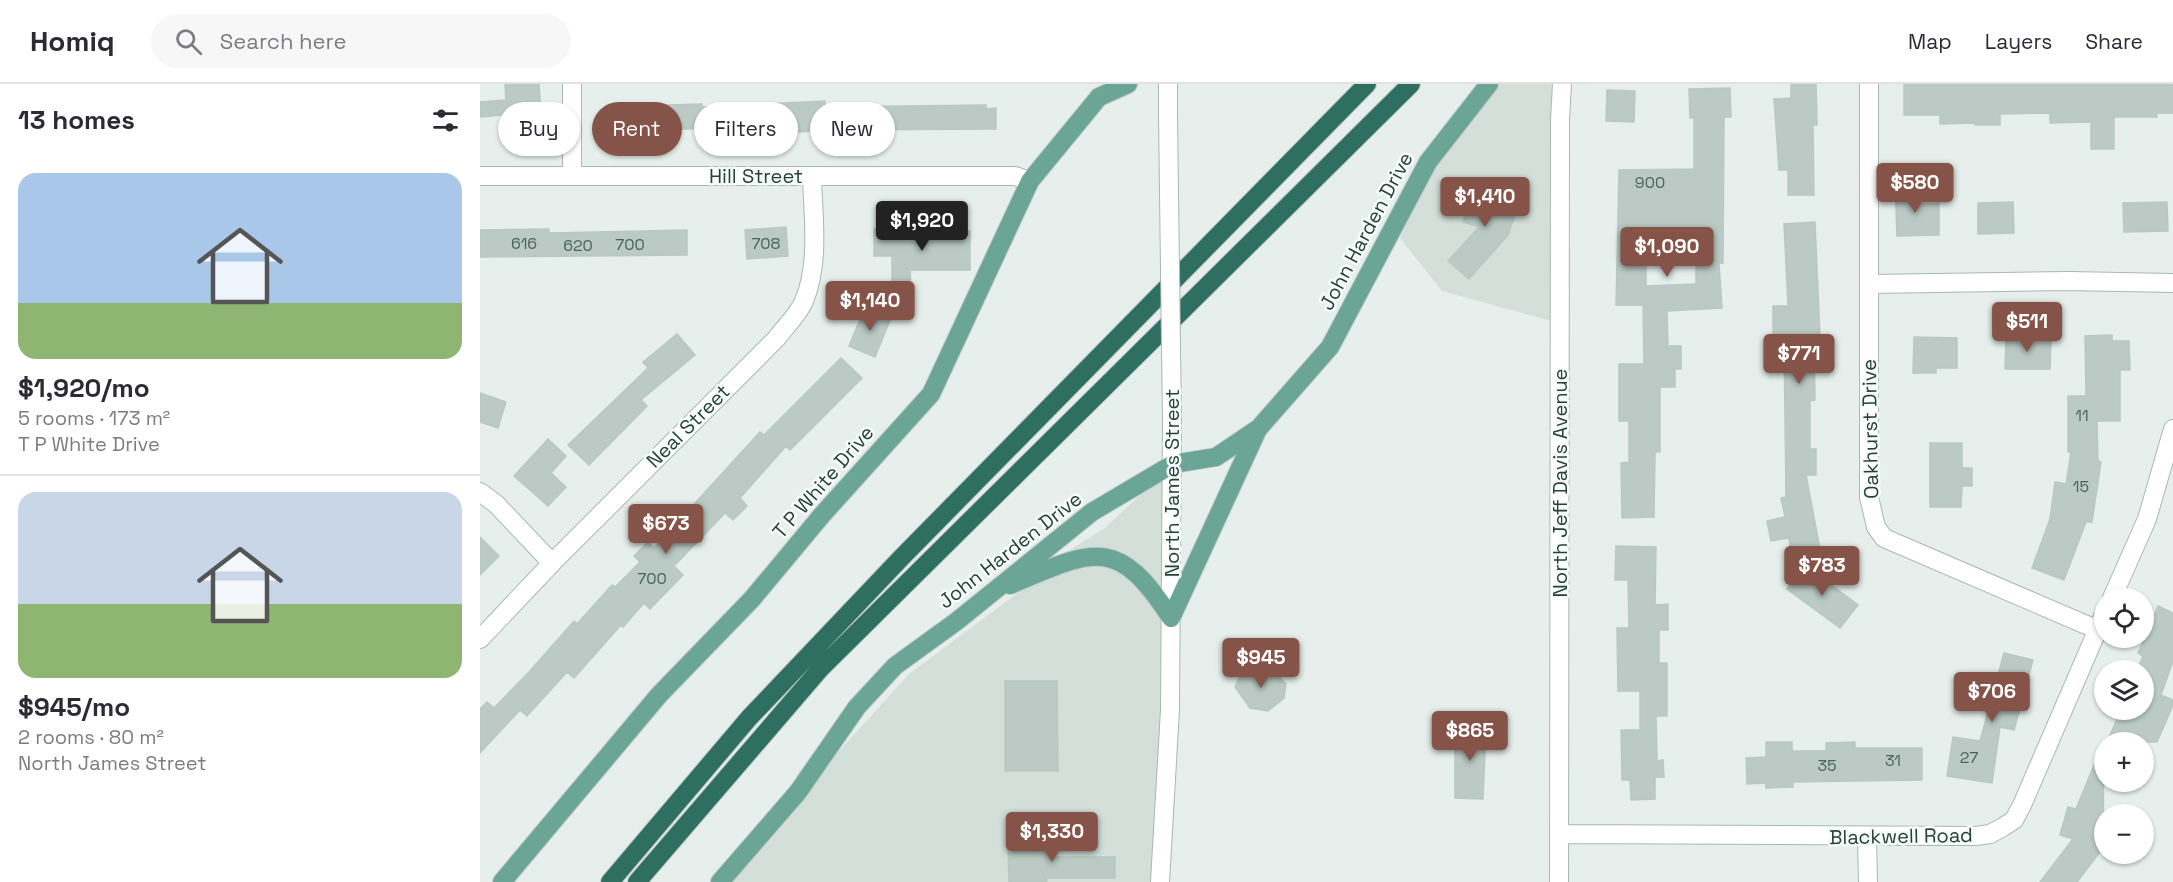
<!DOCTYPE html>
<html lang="en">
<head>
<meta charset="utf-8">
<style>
  :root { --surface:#fff; --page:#f7f7f7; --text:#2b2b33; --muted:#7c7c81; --line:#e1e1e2; --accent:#855347 }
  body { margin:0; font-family:"Space Grotesk",sans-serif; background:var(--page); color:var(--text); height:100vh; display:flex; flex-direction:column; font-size:22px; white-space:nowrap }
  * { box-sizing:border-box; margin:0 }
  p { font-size:20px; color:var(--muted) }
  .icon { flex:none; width:33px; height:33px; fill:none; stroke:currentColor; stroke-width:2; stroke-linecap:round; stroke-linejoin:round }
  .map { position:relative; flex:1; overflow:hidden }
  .sheet { display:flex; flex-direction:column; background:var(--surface); width:480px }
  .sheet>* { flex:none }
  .hud { position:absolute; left:18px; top:18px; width:570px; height:54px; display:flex; gap:12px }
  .tools { position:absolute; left:1614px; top:504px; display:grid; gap:12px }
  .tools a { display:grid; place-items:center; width:60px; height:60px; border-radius:50%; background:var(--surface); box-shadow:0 2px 4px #0004; font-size:30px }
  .price { position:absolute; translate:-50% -51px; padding:0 14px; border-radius:6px; background:var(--accent); color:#fff; font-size:20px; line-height:39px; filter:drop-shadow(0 2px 3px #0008) }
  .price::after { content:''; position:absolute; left:50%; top:36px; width:18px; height:14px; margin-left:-9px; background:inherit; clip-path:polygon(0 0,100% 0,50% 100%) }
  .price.current { background:#222; color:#fff }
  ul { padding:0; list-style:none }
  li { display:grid; align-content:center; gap:12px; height:318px; padding:0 18px }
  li+li { border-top:2px solid var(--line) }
  li span { display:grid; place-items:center; height:186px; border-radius:18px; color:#555 }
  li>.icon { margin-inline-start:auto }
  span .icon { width:108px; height:108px; fill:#fffc; stroke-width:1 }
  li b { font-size:26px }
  h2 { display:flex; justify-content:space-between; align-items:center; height:72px; padding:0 18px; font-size:26px }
  .tag { padding:0 21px; border-radius:27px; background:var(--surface); box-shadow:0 2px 4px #0004; font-size:21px; line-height:54px }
  .tag.current { background:var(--accent); color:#fff }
  header { display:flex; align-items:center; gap:36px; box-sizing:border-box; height:84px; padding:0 30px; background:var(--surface); border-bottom:2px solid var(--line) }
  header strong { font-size:28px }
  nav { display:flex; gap:33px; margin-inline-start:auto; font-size:21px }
  .search { width:420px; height:54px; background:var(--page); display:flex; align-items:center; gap:15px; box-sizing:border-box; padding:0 21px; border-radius:33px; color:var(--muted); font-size:22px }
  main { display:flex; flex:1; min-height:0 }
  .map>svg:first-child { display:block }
</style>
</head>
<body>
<header>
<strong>Homiq</strong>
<div class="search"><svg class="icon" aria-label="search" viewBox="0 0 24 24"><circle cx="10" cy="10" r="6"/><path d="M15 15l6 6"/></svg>Search here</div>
<nav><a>Map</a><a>Layers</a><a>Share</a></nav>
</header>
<main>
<section class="sheet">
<h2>13 homes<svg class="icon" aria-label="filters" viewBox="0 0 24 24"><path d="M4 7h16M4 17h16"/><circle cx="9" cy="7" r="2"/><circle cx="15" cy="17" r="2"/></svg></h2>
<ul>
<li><span style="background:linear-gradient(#a9c7e8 70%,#8fb573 0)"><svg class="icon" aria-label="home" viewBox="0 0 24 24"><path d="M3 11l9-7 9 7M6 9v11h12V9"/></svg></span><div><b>$1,920/mo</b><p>5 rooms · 173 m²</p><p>T P White Drive</p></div></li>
<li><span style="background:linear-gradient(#c9d6e8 60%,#8fb573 0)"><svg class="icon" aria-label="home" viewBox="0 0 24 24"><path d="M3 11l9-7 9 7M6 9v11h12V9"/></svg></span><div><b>$945/mo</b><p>2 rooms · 80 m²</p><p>North James Street</p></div></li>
</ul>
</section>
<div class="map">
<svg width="1693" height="798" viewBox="0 0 1693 798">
  <rect width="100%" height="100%" fill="#e6efeb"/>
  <!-- built -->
  <path fill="#d4dfda" d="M1016,0H1079V239L962,207L920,154L953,83Z
    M693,380L680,798H240L429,590L535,511L580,472L625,444Z"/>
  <!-- building -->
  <path fill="#bbcac4" stroke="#b8c9c2" stroke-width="1.5" fill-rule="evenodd" d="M25,0H59L61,28L0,33V18L26,16Z
    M1311,0H1336L1337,41H1333L1334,111H1308V86H1299L1294,15L1311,14Z
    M1424,0H1693V29H1676L1677,33H1634V65H1611V38L1570,39V29L1520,30V41H1495V39L1460,40V31H1424Z
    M1250,4L1251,33H1244L1243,179H1239L1242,224L1187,227L1188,262H1201V285H1195V303H1180V368H1175L1174,433L1142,434L1141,379L1149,378V337H1139V280H1164L1163,221H1136L1139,86L1214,85V34H1210L1209,5ZM1166,156H1216V200L1166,202Z
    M1127,6L1155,7L1154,38L1126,37Z
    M345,17V23L506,21V25L516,24V45L347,46L304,49V43L150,46V22L222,20V23Z
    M1415,97H1430L1431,120L1459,119V151L1417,152Z
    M995,101L1040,116L1028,151L989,195L968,177L999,143L983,138Z
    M1533,118L1534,149L1498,150V119Z
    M1687,118L1688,147L1644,148L1643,119Z
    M1335,138L1340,253H1334L1335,316L1330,317V365H1336V391H1326L1340,465L1311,470L1309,454L1291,457L1287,437L1305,433L1301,414L1306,413L1304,254H1293V222H1308L1304,140Z
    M306,143L308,172L267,175L265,146Z
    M69,145V149L207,146V171L0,173V146Z
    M394,145L490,147V186H430L431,204H412V172H394Z
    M385,223L411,234L395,273L369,262Z
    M197,250L215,271L161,316L167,322L109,381L88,361L168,284L163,278Z
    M1632,251V257H1649L1650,286H1640V337H1617L1618,377L1621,378L1612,438H1606L1584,496L1552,484L1570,435L1575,398L1586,400L1591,368H1588V312H1606L1605,252Z
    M1526,252H1553L1554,256H1571L1570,285H1525Z
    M1434,253L1477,254V284H1456V289H1433Z
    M361,274L382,294L310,366L306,362L260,414L267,422L253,436L245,429L194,482L203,491L170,525L164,519L143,543L141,541L94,594L87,588L47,632L40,626L0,669V625L7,618L14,624L49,588L94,537L97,540L132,501L135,503L160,478L154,472L168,458L174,464L280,348L284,351Z
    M0,309L26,318L18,344L0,338Z
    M68,355L86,372L71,389L86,403L68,422L34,392Z
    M1450,359H1482V384H1492V402H1482L1481,423H1450Z
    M0,453L19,472L0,491Z
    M1136,462L1176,463L1175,521L1188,520V546H1179V579H1187V632H1176L1177,677L1183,676L1184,693H1175V715L1151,716L1150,696H1142L1141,646H1160V607H1138L1137,544H1149L1148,496H1135Z
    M1325,481L1378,521L1360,544L1307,505Z
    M1678,522L1693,529V577L1681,611L1693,616V621L1677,658H1627L1641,626H1664V586H1657L1663,572L1658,569Z
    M1524,569L1553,576L1534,646L1520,643L1512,699L1467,692L1473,653L1500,657Z
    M777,583L792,586L806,600L804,614L788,627L770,624L755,603L761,590Z
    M525,597H577L578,687H525Z
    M975,642H1006L1003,715L975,714Z
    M1624,657L1623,764L1597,798H1560L1593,755L1580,751L1588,723L1596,725Z
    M1286,658H1312V667H1346V659L1375,658V664H1442V696L1313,698V703L1286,704V699L1267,700L1266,674L1286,673Z
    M528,754L568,755L569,773H635V794H566L567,798H529Z"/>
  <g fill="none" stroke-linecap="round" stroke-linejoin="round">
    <!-- minor casing -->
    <g stroke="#a8b8b2" stroke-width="20">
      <path id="minor" d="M92,0V92
        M1389,0V413L1396,443L1404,454L1618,546
        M688,30V0
        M0,92H535L550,97
        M1390,200L1588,197L1693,199
        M0,408L16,420L72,479
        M1632,514L1667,435L1693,345
        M0,555L72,479L296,255C305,243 318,231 324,217C340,179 333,132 332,92
        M1080,750L1496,752L1510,750L1523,743L1534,736L1542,721L1624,531
        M1387,753L1388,798
        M680,798L690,626L692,340
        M1079,798L1080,36L1082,0"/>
    </g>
    <!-- major casing -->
    <g stroke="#c2cac8" stroke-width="20">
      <path id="major" d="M530,501C613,466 637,450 691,534
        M691,534L778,345
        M22,798L179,611L272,515L342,431L451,310L550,97L619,13L648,0
        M240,798L318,708L377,623L415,582L477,537L612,428L693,380L736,373L779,344L850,263L948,78L1009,0"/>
    </g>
    <!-- highway casing -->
    <g stroke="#c2cac8" stroke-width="20">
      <path id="highway" d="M130,798L269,634L422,473L887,0
        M157,798L341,584L931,0"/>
    </g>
    <!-- minor -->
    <use href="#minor" stroke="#fff" stroke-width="18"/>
    <!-- major -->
    <use href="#major" stroke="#6aa596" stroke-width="18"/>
    <!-- highway -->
    <use href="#highway" stroke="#2f6f62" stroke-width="18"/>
    <!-- minor-bridge casing -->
    <g stroke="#a8b8b2" stroke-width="20" stroke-linecap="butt">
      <path id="minor-bridge" d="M688,30L692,340"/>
    </g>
    <!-- minor-bridge -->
    <use href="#minor-bridge" stroke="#fff" stroke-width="18"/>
  </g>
  <g text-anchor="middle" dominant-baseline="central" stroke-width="5" stroke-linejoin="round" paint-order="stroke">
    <!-- number labels -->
    <g font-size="16" fill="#4a645c">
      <text x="1170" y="98">900</text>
      <text x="44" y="159">616</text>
      <text x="286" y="159">708</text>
      <text x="150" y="160">700</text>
      <text x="98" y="161">620</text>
      <text x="1602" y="331">11</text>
      <text x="1601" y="402">15</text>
      <text x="172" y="494">700</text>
      <text x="1489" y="673">27</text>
      <text x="1413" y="676">31</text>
      <text x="1347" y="681">35</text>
    </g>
    <!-- street labels -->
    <g font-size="20" fill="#24423a" stroke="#f7fbf9">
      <text x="276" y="92">Hill Street</text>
      <text transform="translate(886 147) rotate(-62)">John Harden Drive</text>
      <text transform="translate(208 342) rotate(-45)">Neal Street</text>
      <text transform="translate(1390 345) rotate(-91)">Oakhurst Drive</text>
      <text transform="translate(343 398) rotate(-49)">T P White Drive</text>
      <text transform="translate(692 399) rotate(-90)">North James Street</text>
      <text transform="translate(1080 399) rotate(-90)">North Jeff Davis Avenue</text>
      <text transform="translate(530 466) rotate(-38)">John Harden Drive</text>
      <text transform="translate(1421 752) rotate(-1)">Blackwell Road</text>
    </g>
  </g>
</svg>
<div class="tools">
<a><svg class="icon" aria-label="locate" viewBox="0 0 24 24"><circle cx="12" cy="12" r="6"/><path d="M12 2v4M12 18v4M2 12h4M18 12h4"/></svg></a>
<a><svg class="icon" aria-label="layers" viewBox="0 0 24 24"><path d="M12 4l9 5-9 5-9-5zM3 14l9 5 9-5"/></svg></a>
<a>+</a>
<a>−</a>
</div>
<b class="price" style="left:1435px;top:130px">$580</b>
<b class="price" style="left:1005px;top:144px">$1,410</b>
<b class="price current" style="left:442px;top:168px">$1,920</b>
<b class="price" style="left:1187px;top:194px">$1,090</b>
<b class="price" style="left:390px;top:248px">$1,140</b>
<b class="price" style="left:1547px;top:269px">$511</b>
<b class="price" style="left:1319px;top:301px">$771</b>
<b class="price" style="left:186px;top:471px">$673</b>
<b class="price" style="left:1342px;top:513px">$783</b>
<b class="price" style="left:781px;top:605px">$945</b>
<b class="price" style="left:1512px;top:639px">$706</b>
<b class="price" style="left:990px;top:678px">$865</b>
<b class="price" style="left:572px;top:779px">$1,330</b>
<div class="hud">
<a class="tag">Buy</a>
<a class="tag current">Rent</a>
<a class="tag">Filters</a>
<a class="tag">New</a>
</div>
</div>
</main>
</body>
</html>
